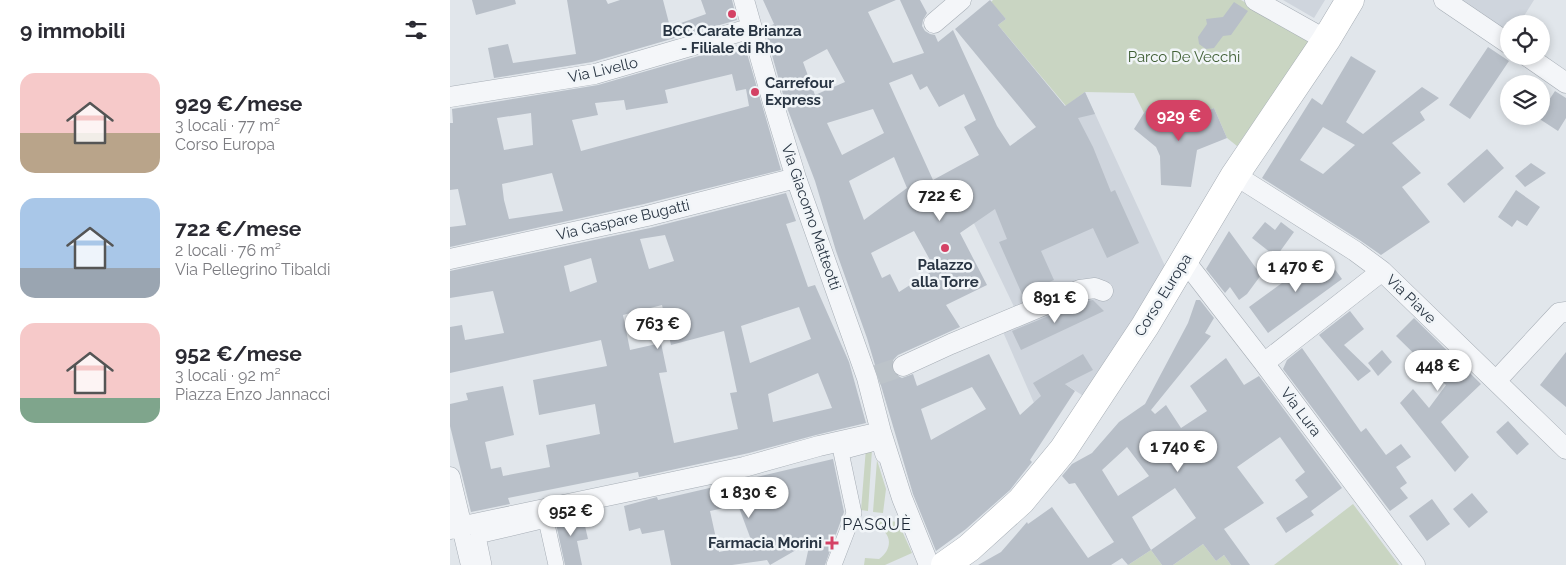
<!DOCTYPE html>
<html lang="it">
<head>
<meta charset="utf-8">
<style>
  :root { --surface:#fff; --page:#f7f7f7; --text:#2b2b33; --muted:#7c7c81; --accent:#d44265 }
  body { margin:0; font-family:Raleway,sans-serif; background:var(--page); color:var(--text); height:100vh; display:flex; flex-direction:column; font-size:19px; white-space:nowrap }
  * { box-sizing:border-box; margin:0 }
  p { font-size:16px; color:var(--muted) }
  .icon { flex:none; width:28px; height:28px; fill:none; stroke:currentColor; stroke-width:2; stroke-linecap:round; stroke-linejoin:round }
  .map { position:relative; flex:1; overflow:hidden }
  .side { display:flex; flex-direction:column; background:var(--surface); width:450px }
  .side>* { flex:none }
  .fabs { position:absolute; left:1050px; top:15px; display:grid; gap:10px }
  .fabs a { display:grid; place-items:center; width:50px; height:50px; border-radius:50%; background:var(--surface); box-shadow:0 2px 8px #0003; font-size:25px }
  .price { position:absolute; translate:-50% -42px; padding:0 11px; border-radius:18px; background:#fff; color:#222; font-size:16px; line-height:32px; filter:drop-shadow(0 1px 2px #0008) }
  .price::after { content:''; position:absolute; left:50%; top:30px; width:15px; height:11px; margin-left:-8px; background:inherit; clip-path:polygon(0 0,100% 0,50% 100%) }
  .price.active { background:var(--accent); color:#fff }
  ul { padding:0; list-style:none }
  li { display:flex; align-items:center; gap:15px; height:125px; padding:0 20px }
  li span { display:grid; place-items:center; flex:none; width:140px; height:100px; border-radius:15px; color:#555 }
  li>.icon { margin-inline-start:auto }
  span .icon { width:60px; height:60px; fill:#fffc; stroke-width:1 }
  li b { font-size:21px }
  h2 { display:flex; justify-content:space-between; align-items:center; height:60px; padding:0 20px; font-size:21px }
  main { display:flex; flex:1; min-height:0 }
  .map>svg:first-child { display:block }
</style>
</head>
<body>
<main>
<section class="side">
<h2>9 immobili<svg class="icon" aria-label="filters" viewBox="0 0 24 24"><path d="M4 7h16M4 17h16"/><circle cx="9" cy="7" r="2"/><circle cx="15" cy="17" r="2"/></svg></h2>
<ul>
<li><span style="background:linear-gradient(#f6c9c9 60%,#b9a48a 0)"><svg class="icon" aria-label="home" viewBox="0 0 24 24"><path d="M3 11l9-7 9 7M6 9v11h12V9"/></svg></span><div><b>929 €/mese</b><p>3 locali · 77 m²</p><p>Corso Europa</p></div></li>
<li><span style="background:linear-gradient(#a9c7e8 70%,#9aa5b1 0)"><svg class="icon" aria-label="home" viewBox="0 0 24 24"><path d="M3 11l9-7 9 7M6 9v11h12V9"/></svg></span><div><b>722 €/mese</b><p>2 locali · 76 m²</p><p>Via Pellegrino Tibaldi</p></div></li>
<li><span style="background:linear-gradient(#f6c9c9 75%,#7fa58c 0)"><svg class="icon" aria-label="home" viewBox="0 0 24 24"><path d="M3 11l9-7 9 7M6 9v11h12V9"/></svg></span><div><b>952 €/mese</b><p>3 locali · 92 m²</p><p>Piazza Enzo Jannacci</p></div></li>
</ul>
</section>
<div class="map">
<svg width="1116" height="565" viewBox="0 0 1116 565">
  <rect width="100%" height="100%" fill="#e1e6eb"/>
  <!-- built -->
  <path fill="#cfd5dd" d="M833,0H875L864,18Z
    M1001,0H1084L1069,24H1059V39Z
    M635,92L721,279L641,401L615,384L584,403L550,325L569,317L504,182L543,159Z"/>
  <!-- green -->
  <path fill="#c9d5c2" d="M543,0H791L861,40L787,146L777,138L764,108L733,121L699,105L694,113L684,93L635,92L616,106L548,25L556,19L541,2Z
    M416,448L422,449L418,511L411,510Z
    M427,460L436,489L433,513L423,512Z
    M903,504L949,565H824Z
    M423,519L448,522L462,553L435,565H414L415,558L429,559C444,549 442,529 423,527Z
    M753,544L766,561L774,555L781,565H723Z
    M701,550L712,565H678Z"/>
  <!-- building -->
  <path fill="#b8bfc8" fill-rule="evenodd" d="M22,0H65L66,4L26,15Z
    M117,0H156L158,4L170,0H213L220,27L256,14L251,0H282L287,20L142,62L44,78L38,48L58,44L63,63L126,54Z
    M313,0H446L418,12L443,63L474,53L450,0H470L477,13L473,20L472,26L475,31L480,34L485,35L488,42L503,30L547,126L560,146L586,127L505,29L540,0L556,19L548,25L615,106L635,92L645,114L628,118L643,147L661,192L665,190L689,243L657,258L643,228L591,251L604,280L572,294L549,242L557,239L545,209L510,233L537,285L496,305L510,327L448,355L444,359L441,364L442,370L446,375L452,378L463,374L467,386L539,354L570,415L591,396L583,383L633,354L643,370L615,384L625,391L580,460L582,462L560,490L516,529L486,551L463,494L417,338L386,251L365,181L336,105L315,30L319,29L318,27L324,24ZM377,49L395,82L365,95L353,62ZM462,74L470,90L477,86L489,107L514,94L526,120L514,127L529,155L483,180L439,83ZM423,109L434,133L392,155L377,123ZM444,157L457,188L414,220L399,181ZM464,231L485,269L449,292L440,274L432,278L421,253ZM522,387L536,409L481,440L471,409Z
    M784,2L798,11L781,35L773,36L764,48L756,49L749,44L748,37L757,24L756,19L773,17Z
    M294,43L331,170L194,204L0,247V227L16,225L8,189L0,190V123H3L2,109L148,85ZM282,74L286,91L296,89L299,106L131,151L122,120L148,115L145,103L174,100L176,110L218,103L215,90ZM81,113L83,145L54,150L47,118ZM102,173L113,211L59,219L54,200L52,184Z
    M1038,47L1059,61L1020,119L999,105Z
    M901,56L926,71L896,122L913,134L972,87L989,98L970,112L975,120L942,143L971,173L952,187L980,222L931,255L911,241L812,178L862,98L872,105ZM873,127L905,145L873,174L850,160Z
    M1105,91L1116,98V118L1108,131L1088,118L1091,116V112Z
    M699,105L733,121L764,108L777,138L747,150L741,187L711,185L710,156L706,147L684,129Z
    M1037,149L1054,168L1014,203L997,184Z
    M1081,163L1096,173L1075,187L1065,176Z
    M1066,190L1090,207L1077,226L1067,220L1062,227L1048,217Z
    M336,193L346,221L336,224L358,287L365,285L399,362L416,423L366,435L299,453L189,477L188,472L58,498L60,504L21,512L0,426V404L18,400L16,393L53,386L64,435L35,442L41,469L51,467L53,476L100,467L96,445L150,434L145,404L89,415L83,380L157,366L151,340L0,373V327L12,325L15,340L54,333L43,291L0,298V271L200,228ZM215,235L224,261L199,269L190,239ZM141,258L147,282L120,292L114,266ZM212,305L221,345L274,331L287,392L280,393L288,429L224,443L209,373L217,372L211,343L180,350L173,315ZM349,307L361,339L300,363L291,326ZM368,373L382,408L323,422L318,394Z
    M815,222L825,230L831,222L844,232L826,257L802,238Z
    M779,231L811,275L797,294L789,300L780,287L775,293L756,269Z
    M873,253L892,279L818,333L799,307Z
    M643,300L654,311L571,350L562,331L633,302Z
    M746,300H750L764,318L755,333L761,336L701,410L705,414L716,405L731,428L757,411L740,386L776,358L794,385L809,376L892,488L861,511L864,515L836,533L826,518L858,497L845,480L855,472L830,437L787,467L814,503L774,529L800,565H781L774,555L766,561L753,544L723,565H712L701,550L678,565L672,558L661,565H528L551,552L577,522L578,524L602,507L638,558L664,542L625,483L619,484L612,476L622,464L642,453L669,422L695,404L738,323ZM677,447L699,476L668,496L652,470ZM725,488L746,518L701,550L682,517Z
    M900,311L914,329L894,345L921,371L908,381L869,335Z
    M964,318L1031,384L991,422L1019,457L1005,472L950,403L963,389L979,408L996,385L946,336Z
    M852,348L911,432L916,428L936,455L951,444L961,457L946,467L957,483L950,488L958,498L940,511L833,369L837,360Z
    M932,350L942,362L928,376L918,363Z
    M1116,352V407L1090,385Z
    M1058,421L1079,444L1067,455L1046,432Z
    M383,459L394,512L375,565H355L360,542L320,565L317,560L282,565H221L214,530L192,534L190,528L179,531L174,506L207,497L208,500ZM288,505L303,545L269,552L260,511Z
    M1022,493L1038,512L1019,528L1003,509Z
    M982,499L1000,524L977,541L959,516Z
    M132,513L138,539L127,541L132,565H115L105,519Z"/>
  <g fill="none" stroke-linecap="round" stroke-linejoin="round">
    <!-- minor-tunnel -->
    <path stroke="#bcc3c9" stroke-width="20" stroke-dasharray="20 10" stroke-linecap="butt" d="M427,375L453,366"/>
    <!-- pedestrian casing -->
    <g stroke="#a6adb5" stroke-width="16">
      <path id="pedestrian" d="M34,565L28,536L96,520L106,565
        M384,565L404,513L391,452L429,442L433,455"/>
    </g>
    <!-- minor casing -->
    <g stroke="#a6adb5" stroke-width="21">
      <path id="minor" d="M294,0L322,99L346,178L417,378L431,432L452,498L479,565
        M805,0L876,40
        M994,0L1059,44
        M484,23L511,0
        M1077,56L1116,83
        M0,97L145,74L302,28
        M785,175L905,251L932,271L1116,449
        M0,259L197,216L346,178
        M735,261L814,363L965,565
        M814,363L932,271
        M453,366L501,344L630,290L645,288L653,291
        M1046,381L1109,313L1116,312
        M0,477L21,565
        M0,529L294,467L369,446L431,432"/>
    </g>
    <!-- secondary casing -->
    <g stroke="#a6adb5" stroke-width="29">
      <path id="secondary" d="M495,565L519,548L571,501L613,450L695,326L785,175L876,40L900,0"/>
    </g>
    <!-- pedestrian -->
    <use href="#pedestrian" stroke="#f4f6f9" stroke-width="15"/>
    <!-- minor -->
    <use href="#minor" stroke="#f4f6f9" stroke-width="20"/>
    <!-- secondary -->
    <use href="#secondary" stroke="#fff" stroke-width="28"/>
  </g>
  <!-- markers -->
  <g fill="#d44265" stroke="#f1f5f8" stroke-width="2">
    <circle cx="282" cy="14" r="5"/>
    <circle cx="305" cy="92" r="5"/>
    <circle cx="495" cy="248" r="5"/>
    <path d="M379.5 535.5h5v5h5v5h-5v5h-5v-5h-5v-5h5z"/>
  </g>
  <g text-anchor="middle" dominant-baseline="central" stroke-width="5" stroke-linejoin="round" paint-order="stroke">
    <!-- poi labels -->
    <g font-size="15" font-weight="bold" fill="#293543" stroke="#f1f5f8">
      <text x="282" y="31">BCC Carate Brianza<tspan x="282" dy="17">- Filiale di Rho</tspan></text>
      <text x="315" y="83" text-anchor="start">Carrefour<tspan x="315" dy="17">Express</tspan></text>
      <text x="495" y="265">Palazzo<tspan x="495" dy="17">alla Torre</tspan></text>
      <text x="372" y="543" text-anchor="end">Farmacia Morini</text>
    </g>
    <!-- park labels -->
    <g font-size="15" fill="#416036" stroke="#f1f5f8">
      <text x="734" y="57">Parco De Vecchi</text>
    </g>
    <!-- street labels -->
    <g font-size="15" fill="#293543" stroke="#f1f5f8">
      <text transform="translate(153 70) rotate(-13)">Via Livello</text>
      <text transform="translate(361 217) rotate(71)">Via Giacomo Matteotti</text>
      <text transform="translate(173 220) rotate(-13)">Via Gaspare Bugatti</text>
      <text transform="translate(713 295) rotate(-58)">Corso Europa</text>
      <text transform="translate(961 299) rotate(44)">Via Piave</text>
      <text transform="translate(851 412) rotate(53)">Via Lura</text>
    </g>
    <!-- neighbourhood labels -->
    <g font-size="16" letter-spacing="1" fill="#1b2634" stroke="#f1f5f8">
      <text x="427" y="524">PASQUÈ</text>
    </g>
  </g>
</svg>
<div class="fabs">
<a><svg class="icon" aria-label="locate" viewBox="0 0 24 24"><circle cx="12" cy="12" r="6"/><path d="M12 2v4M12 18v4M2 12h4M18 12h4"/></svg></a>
<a><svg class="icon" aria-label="layers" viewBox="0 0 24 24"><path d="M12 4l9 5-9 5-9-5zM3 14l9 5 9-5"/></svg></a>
</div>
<b class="price active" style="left:729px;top:142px">929 €</b>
<b class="price" style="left:490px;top:222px">722 €</b>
<b class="price" style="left:846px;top:293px">1 470 €</b>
<b class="price" style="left:605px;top:324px">891 €</b>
<b class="price" style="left:208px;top:350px">763 €</b>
<b class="price" style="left:988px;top:392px">448 €</b>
<b class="price" style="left:728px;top:473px">1 740 €</b>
<b class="price" style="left:299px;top:519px">1 830 €</b>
<b class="price" style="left:121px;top:537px">952 €</b>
</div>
</main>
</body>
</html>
